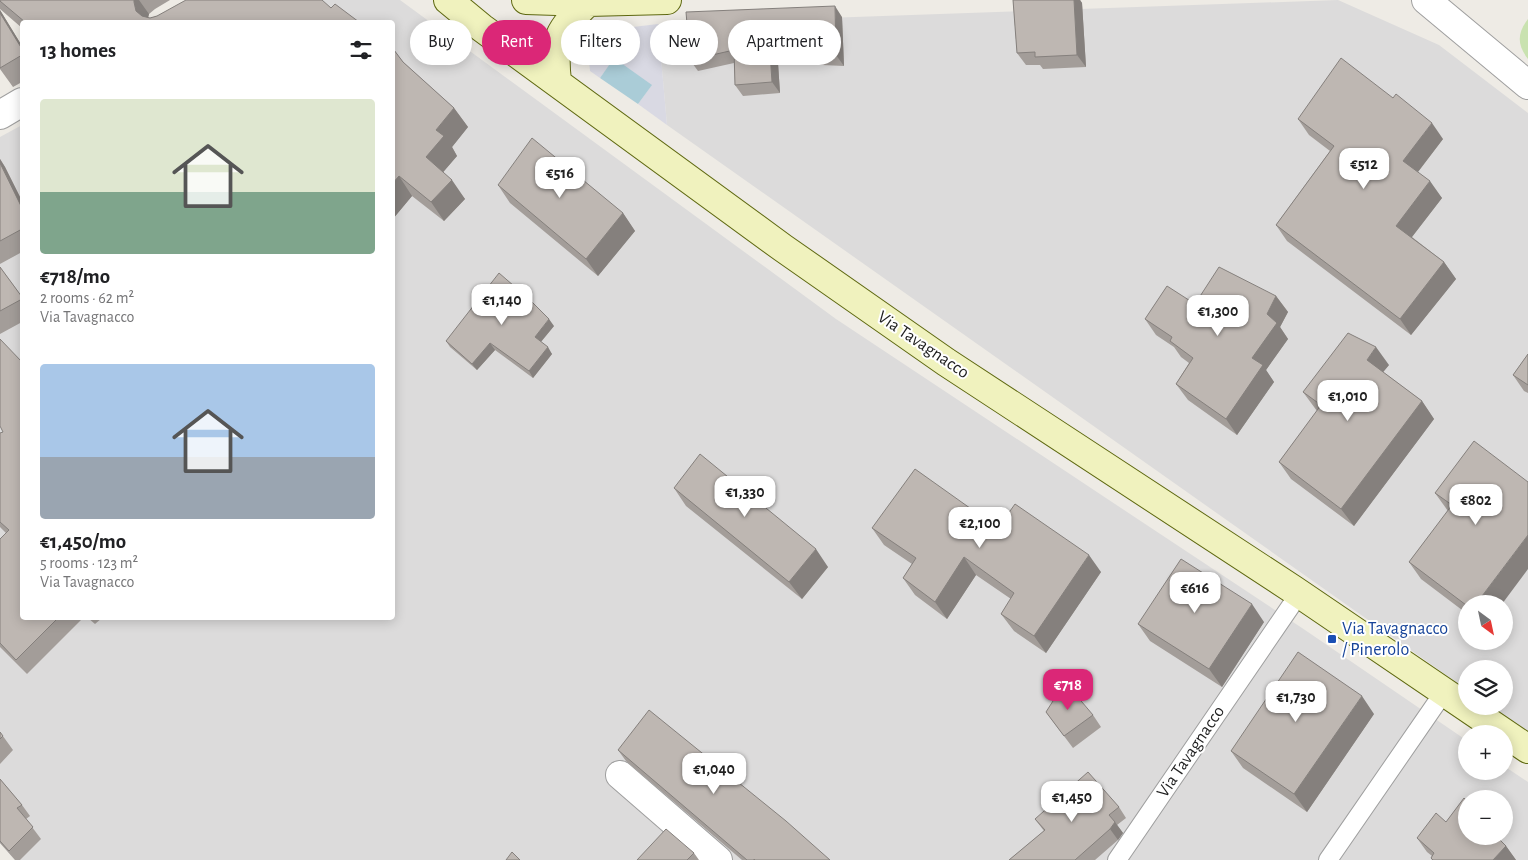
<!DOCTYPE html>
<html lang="en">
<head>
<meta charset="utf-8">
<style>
  :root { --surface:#fff; --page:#f6f6f6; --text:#202124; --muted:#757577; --accent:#db2777 }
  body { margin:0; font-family:"Alegreya Sans",sans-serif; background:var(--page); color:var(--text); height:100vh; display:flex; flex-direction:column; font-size:19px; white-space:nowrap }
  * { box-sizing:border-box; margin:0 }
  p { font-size:16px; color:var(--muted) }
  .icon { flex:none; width:28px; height:28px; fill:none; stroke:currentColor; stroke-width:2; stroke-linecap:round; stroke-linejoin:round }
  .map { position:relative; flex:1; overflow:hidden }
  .drawer { position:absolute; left:20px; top:20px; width:375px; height:600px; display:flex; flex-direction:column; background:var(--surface); border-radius:5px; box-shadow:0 2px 12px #0003 }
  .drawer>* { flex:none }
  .top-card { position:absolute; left:410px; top:20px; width:475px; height:45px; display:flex; gap:10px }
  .needle { width:32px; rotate:147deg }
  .tools { position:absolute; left:1458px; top:595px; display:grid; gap:10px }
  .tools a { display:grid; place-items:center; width:55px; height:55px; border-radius:50%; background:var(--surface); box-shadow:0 2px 12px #0003; font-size:25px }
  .price { position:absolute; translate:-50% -42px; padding:0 11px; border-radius:10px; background:#fff; color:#222; font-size:16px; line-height:32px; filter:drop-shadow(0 1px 2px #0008) }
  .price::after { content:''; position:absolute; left:50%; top:30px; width:15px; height:11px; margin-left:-8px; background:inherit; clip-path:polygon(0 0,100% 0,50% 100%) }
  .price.selected { background:var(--accent); color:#fff }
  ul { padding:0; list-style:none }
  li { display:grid; align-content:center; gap:10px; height:265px; padding:0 20px }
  li span { display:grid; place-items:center; height:155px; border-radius:5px; color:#555 }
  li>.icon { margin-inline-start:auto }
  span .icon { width:90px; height:90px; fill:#fffc; stroke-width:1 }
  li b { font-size:21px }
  h2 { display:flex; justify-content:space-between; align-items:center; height:60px; padding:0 20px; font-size:21px }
  .pill { padding:0 18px; border-radius:22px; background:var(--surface); box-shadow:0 2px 12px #0003; font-size:18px; line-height:45px }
  .pill.selected { background:var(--accent); color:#fff }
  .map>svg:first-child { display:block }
</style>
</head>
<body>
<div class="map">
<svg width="1528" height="860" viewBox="0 0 1528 860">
  <rect width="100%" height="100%" fill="#eeebe5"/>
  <!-- residential -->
  <path fill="#dcdbdb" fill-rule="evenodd" d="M254,0H400L836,319L1305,630L1466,740V771H1504V766L1528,782V860H15L0,843V137L22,125V618H392V22H211ZM1466,799H1504V836H1466Z
    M1338,0L1439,45L1528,113V732L1491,706H1504V669H1466V689L667,125L658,24ZM1466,604H1504V641H1466Z"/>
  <!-- grass -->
  <path fill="#c9e2b0" d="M1528,19V59C1517,45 1517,33 1528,19Z"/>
  <!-- plaza -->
  <path fill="#d9d9e3" d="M658,24L667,125L638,104L651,86L614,59L600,78L590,71L589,61L593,46L600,38L616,29Z"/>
  <!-- water -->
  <path fill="#aaccd7" d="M614,58L652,85L638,104L600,78Z"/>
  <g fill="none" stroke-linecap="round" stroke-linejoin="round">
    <!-- lane casing -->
    <g stroke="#9f9f9f" stroke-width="20">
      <path id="lane" d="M1117,860L1299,594
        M1328,860L1444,692"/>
    </g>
    <!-- street casing -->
    <g stroke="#9f9f9f" stroke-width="30">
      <path id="street" d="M1426,0L1528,85
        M0,115L22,102
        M620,775L718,860"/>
    </g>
    <!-- secondary casing -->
    <g stroke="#5f6911" stroke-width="30">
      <path id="secondary" d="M448,0L482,28L783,248L946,362L1294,590L1528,749
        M526,0L588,2L667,0
        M557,81C552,40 559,30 588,2"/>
    </g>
    <!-- lane -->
    <use href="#lane" stroke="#fff" stroke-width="18"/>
    <!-- street -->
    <use href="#street" stroke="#fff" stroke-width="28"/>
    <!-- secondary -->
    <use href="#secondary" stroke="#f0f2be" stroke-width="28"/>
  </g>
  <!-- wall -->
  <path fill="#a39d99" d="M0,0H170L155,9L149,14L148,18H150L331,8L359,22H22V28L0,9Z
    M1013,0H1080L1082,3L1086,67L1043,69L1040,65H1026L1017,53Z
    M0,10L22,46V82L13,87L0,69Z
    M842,17L844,66L778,63L780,93L743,96L735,85L734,63L698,71L690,60Z
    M392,48L403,62L454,108L468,127L452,147L457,156L443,172L465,199L444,221L412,196L392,220Z
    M1298,119L1443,139L1418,172L1442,198L1412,237L1444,262L1456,279L1411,335L1287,241L1276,225L1330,151L1309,135Z
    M0,159L5,167L22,201V252L0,264Z
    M498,185L623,213L635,231L598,276L510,203Z
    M0,267L22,297V322L0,334Z
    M1276,296L1288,312L1280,327L1288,339L1266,370L1274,382L1237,435L1188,400L1176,384L1189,363L1181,357L1174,347L1156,335L1145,319L1195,304Z
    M554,326L541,342L552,354L533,378L495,350L477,370L450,347L446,341Z
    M0,339L22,618H83L27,674L0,647V539L6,533L0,527V433L3,432Z
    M1528,354V393L1524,391L1513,375Z
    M1389,365L1383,372L1422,401L1434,419L1354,526L1291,479L1279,462L1317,411L1303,392Z
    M1528,482L1466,604V613L1421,579L1409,562L1448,511L1435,493Z
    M674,488L828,567L802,599L686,506Z
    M872,528H998L1101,572L1046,653L1014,631L1001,614L1011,599L976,575L947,619L915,595L903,578L912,564L884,545Z
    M88,618H102L95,624Z
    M1264,622L1222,687L1150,641L1138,624Z
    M1046,712L1093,715L1101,727L1073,748Z
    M1374,714L1307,812L1243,768L1231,751Z
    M0,732L13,750L0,764Z
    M618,750L830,860H742L626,761Z
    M0,779L22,805L30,816L26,819L41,839L20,860H15L0,843Z
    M1119,807L1126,818L1117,825L1123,833L1118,840L1095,860H1009L1044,831L1035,819Z
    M1446,822L1499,840L1506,846L1516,860H1432L1431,858L1432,856L1427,852L1417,838Z
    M694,853L699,860H637Z"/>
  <!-- shaded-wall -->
  <path fill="#85807d" d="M134,0H139L149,14L147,21L136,11L134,2Z
    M1074,0H1080L1082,3L1086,67L1077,55Z
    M835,6L842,17L844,66L836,55Z
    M0,10L22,46V49L0,13Z
    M770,52L778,63L780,93L772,82Z
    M454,108L468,127L452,147L457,156L439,177L426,157L436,130Z
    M1432,123L1443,139L1414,177L1403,161Z
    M0,159L5,167L22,201V208L0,163Z
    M399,176L412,196L392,220V184Z
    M452,180L465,199L444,221L431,202Z
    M1430,181L1442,198L1408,242L1396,226Z
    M623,213L635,231L598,276L586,259Z
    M1444,262L1456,279L1411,335L1400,319Z
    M1276,296L1288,312L1280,327L1288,339L1266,370L1274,382L1237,435L1226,419L1252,358L1267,314Z
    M549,319L554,326L539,344L535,337Z
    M490,343L495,350L477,370L472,364Z
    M548,347L552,354L533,378L529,371Z
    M1376,347L1389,365L1379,377L1367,360Z
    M1422,401L1434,419L1354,526L1341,509Z
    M1528,535V569L1502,604H1476Z
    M816,549L828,567L802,599L789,582Z
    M1089,555L1101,572L1046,653L1034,636Z
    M964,557L976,575L947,619L935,602Z
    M1252,604L1264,622L1222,687L1209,669Z
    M1362,696L1374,714L1307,812L1294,794Z
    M1115,822L1123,833L1118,840L1110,829Z
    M1506,846L1516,860H1493Z"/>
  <!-- building -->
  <path fill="#beb7b2" stroke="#85807d" d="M0,0H134V2L136,11L142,16L150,18L157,16L186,0H322L331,8L335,4L359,22H25L0,1Z
    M1013,0H1074L1077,55L1035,57V52L1017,53Z
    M835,6L836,55L770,52L772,82L735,85L734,50L690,60L686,12Z
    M0,13L22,49V55L0,68Z
    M392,48L394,50L403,62L454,108L436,130L444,136L426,157L452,180L431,202L399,176L392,184Z
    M1341,58L1393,98L1396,94L1432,123L1403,161L1430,181L1396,226L1444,262L1400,319L1276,225L1334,146L1298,119Z
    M532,138L623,213L586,259L498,185Z
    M0,163L22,208V229L0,241Z
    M0,267L22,297V299L0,311Z
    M1219,267L1276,296L1267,314L1277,323L1252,358L1263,365L1226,419L1176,384L1193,358L1170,341L1172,337L1145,319L1167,286L1195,304Z
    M499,273L514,286L515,285L549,319L535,337L548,347L529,371L490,343L472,364L446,341Z
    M1348,333L1376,347L1367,360L1422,401L1341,509L1279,462L1321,405L1303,392Z
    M0,339L22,362V618H58L16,660L0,643V539L9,530L0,522V433L3,432L0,426Z
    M1528,354V385L1513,375Z
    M1474,441L1528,482V535L1476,604H1466V605L1409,562L1452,505L1435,493Z
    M700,454L816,549L789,582L674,488Z
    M915,469L998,528L1015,504L1089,555L1034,636L1001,614L1014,593L964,557L935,602L903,578L916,558L872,528Z
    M1181,559L1252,604L1209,669L1138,624Z
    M1298,652L1362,696L1294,794L1231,751Z
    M1065,682L1093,715L1064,736L1046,712Z
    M649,710L786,821L830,860H755L754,859V860H747L618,750Z
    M0,732L3,736L0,739Z
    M1088,772L1119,807L1109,815L1115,822L1110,829L1075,860H1009L1045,830L1035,819Z
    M0,779L22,805L17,808L33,827L9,851L0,841Z
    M1464,798L1466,800V836H1496L1506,846L1493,860H1433L1431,858L1434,853L1417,838L1436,813L1446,822Z
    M666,829L694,853L687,860H637Z
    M512,852L520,860H506Z"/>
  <!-- markers -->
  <rect fill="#1a4fb4" stroke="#fff" stroke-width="2" x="1327" y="634" width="10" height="10" rx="2.5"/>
  <g text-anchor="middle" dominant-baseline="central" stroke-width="4" stroke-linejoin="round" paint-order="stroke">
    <!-- street labels -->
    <g font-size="18" fill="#1e1e1e" stroke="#fff">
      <text transform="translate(923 345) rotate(34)">Via Tavagnacco</text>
      <text transform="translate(1191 752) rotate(-56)">Via Tavagnacco</text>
    </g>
    <!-- transit labels -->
    <g font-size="18" fill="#164399" stroke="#fff" text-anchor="start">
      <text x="1342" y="629">Via Tavagnacco<tspan x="1342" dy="21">/ Pinerolo</tspan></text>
    </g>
  </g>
</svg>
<div class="tools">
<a><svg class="needle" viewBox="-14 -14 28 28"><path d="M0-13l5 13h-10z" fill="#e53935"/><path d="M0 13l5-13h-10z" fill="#757577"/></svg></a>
<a><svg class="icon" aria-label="layers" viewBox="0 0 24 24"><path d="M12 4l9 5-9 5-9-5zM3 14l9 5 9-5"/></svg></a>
<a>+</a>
<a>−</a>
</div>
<b class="price" style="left:1364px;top:190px">€512</b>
<b class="price" style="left:560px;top:199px">€516</b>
<b class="price" style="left:502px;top:326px">€1,140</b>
<b class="price" style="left:1218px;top:337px">€1,300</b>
<b class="price" style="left:1348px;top:422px">€1,010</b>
<b class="price" style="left:745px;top:518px">€1,330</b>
<b class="price" style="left:1476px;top:526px">€802</b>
<b class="price" style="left:980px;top:549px">€2,100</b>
<b class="price" style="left:1195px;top:614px">€616</b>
<b class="price selected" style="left:1068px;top:711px">€718</b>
<b class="price" style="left:1296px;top:723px">€1,730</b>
<b class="price" style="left:714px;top:795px">€1,040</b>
<b class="price" style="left:1072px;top:823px">€1,450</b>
<div class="top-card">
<a class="pill">Buy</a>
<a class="pill selected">Rent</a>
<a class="pill">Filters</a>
<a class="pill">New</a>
<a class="pill">Apartment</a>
</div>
<section class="drawer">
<h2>13 homes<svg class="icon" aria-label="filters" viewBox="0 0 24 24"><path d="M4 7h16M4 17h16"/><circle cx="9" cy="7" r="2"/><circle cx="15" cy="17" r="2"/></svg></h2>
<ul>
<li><span style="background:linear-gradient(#dfe7d0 60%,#7fa58c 0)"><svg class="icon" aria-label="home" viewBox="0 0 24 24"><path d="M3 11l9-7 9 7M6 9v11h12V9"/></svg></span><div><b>€718/mo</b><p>2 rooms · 62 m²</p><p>Via Tavagnacco</p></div></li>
<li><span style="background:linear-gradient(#a9c7e8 60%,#9aa5b1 0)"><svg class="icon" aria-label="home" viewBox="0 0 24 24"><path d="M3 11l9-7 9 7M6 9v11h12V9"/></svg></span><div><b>€1,450/mo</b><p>5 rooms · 123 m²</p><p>Via Tavagnacco</p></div></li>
</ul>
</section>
</div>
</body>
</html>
